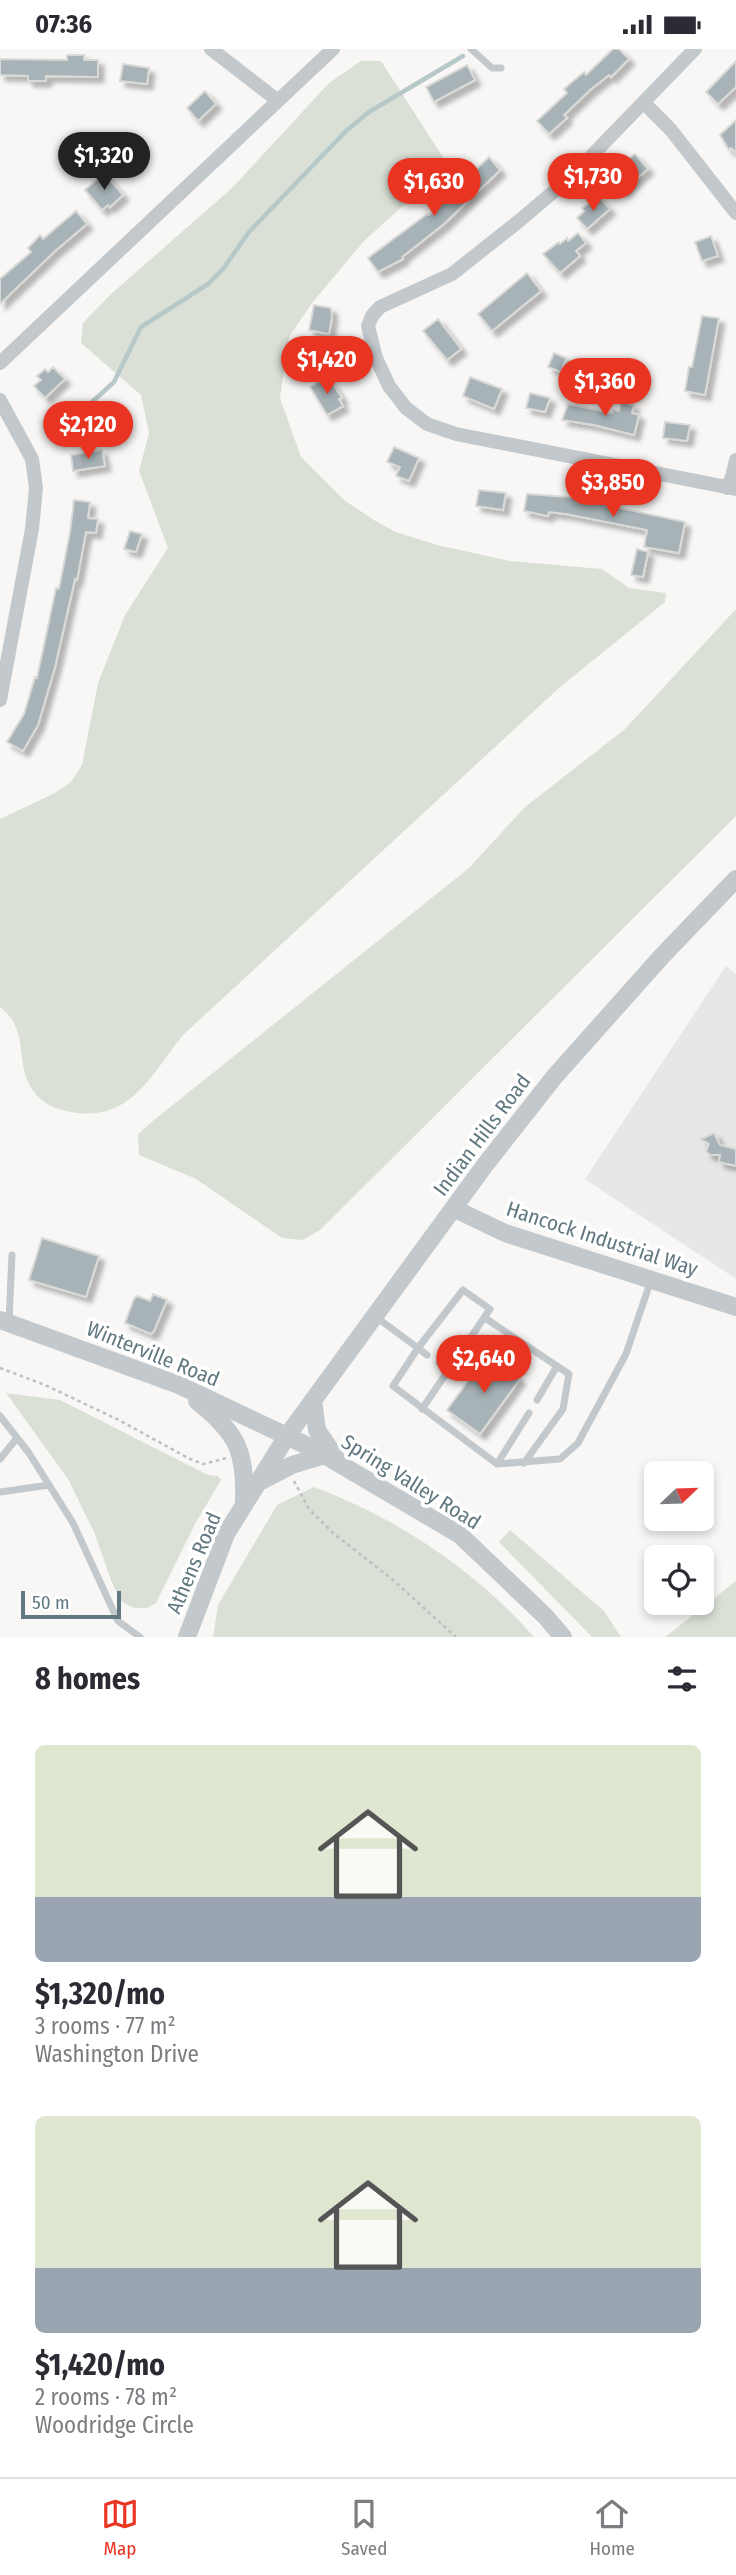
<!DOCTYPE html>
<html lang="en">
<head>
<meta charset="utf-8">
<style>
  :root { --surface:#fff; --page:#f2f2f3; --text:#2b2b33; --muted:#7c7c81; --line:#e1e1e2; --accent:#ea3422 }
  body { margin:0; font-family:"Fira Sans Condensed",sans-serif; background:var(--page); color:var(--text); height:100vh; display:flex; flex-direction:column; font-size:26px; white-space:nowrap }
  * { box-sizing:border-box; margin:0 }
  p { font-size:23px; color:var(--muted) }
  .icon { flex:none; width:38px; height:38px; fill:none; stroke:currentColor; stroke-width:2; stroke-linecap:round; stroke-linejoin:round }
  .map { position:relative; height:1588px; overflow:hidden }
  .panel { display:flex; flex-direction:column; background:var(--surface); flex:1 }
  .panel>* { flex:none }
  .needle { width:46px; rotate:67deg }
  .fabs { position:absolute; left:644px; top:1412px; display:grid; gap:14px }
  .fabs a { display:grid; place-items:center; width:70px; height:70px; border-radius:10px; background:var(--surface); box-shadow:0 4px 10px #0003; font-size:35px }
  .scale { position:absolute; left:21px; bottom:18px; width:100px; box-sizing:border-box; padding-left:7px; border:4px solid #617881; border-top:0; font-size:19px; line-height:24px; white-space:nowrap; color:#617881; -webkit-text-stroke:5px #fff; paint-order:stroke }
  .price { position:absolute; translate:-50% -60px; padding:0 16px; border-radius:24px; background:var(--accent); color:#fff; font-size:23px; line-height:46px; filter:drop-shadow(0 2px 4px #0008) }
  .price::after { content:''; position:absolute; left:50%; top:42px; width:21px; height:16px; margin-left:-10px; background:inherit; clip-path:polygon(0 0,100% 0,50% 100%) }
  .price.selected { background:#222; color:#fff }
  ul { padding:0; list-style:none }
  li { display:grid; align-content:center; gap:14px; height:371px; padding:0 35px }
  li span { display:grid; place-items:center; height:217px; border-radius:10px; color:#555 }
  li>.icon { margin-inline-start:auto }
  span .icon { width:126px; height:126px; fill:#fffc; stroke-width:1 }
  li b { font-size:30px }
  h2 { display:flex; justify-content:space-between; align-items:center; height:84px; padding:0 35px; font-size:30px }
  .status { display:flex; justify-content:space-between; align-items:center; height:49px; padding:0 35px; background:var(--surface); direction:ltr }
  .status svg { height:19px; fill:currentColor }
  .tabs { display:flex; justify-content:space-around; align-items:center; height:98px; border-top:2px solid var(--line); background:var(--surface); font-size:19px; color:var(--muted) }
  .tabs a { display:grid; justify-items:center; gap:4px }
  .tabs .selected { color:var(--accent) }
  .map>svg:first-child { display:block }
</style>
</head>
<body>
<div class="status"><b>07:36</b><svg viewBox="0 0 49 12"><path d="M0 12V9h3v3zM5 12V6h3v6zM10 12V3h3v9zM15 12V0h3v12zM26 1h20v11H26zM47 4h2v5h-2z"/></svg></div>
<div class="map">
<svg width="736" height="1588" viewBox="0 0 736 1588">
  <defs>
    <filter id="shadow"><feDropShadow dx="5.5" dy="5.5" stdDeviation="2" flood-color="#0004"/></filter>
  </defs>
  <rect width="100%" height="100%" fill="#f8f7f5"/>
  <!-- built -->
  <path fill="#e6e7e6" d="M726,917L736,925V1230L585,1130Z"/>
  <!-- green -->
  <path fill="#dae0d6" d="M361,12H381L448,116L364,192L312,254L289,288L280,349L301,408L344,451L377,473L396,483L437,496L510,512L602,520L629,539L666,544L665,553L559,639L183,986C148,1030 128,1078 62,1061C46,1057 34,1047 27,1031C20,1013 23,991 14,974C12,968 4,962 0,958V770L55,744L71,733L82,716L98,634L125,566L168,499L139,422L149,384L141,346L81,294L83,274L110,246L232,139L329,34Z
    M736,560V767L320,1181L303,1191L282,1189L196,1130L139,1106L138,1085L154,1071L469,819L525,758L625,680Z
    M6,1344L60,1351L208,1426L218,1427L221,1431L195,1475L156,1554L147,1559H134L122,1553L112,1534L94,1483L68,1430Z
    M314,1438C397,1469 475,1521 534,1588H213L218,1556L277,1456Z
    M510,1481L604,1562L621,1588H592L499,1493Z
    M736,1532V1588H665Z"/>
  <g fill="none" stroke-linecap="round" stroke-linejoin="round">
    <!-- stream -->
    <path stroke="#b7c8c9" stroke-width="4.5" d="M81,363L114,333L141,278L208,235L223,220L249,183L346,82L369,63L463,7"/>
  </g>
  <!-- building -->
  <path fill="#a7b3b7" stroke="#d9d9d7" stroke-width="2" filter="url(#shadow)" d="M613,0H619L629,10L611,28L609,26L590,41L564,66L567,69L549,85L537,72L567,44L564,40L584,23L586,26Z
    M67,6H84V11H98V28L46,27V32H28V27L0,26V10L67,11Z
    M736,12V38L718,55L706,43Z
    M123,15L149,19L147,35L120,32Z
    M467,16L475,31L434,53L426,38Z
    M205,42L216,55L198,72L187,59Z
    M736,71V104L731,99L729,101L720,86Z
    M635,105L648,120L622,142L608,126Z
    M489,108L500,121L494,127L444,175L402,208L403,210L378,223L368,209L427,165L429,166Z
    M104,124L123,146L110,158L108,156L102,161L85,141Z
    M599,148L610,160L587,180L577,169L584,162L582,159Z
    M76,162L87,175L54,203L0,255V230L31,203L28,199L40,186L43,190Z
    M578,184L586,194L576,202L580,207L560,224L543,205L559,193L560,195L567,189L568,192Z
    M711,187L718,207L702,212L695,193Z
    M527,224L541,242L492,282L478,265Z
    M314,256L331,259L332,268L329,285L309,281Z
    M702,267L719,269L705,346L685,342L689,318H692Z
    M438,270L461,300L447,311L423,282Z
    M554,304L566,309L561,323L548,318Z
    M53,318L65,330L45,349L34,337L41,331L37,327L45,320L48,323Z
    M470,328L502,340L494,360L463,347Z
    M325,329L329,336L332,334L342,349L339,350L343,357L327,366L310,338Z
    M530,344L550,349L545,363L526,359Z
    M621,353L634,356L632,364L639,366L634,386L594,376L562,371L568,355L612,364L613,361L619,362Z
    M665,373L690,376L687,392L663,389Z
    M394,398L419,409L409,432L396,427L400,418L387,413Z
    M102,401L105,417L73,422L71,406Z
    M479,441L506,444L503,461L476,457Z
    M527,445L569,448L685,473L679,504L644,498L647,481L566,465L549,463L548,467L524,462Z
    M74,451L90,453L88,469L98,470L96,484L86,483L77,531L75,530L55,618L38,676L23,702L7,693L24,665L35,628L37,629L56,539L59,540L70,483Z
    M130,482L142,485L136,503L124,500Z
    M637,500L648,503L643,528L631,526Z
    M714,1084L720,1096L736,1100V1117L719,1113L720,1106H710L706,1102L709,1095L701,1090Z
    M42,1189L99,1207L86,1248L29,1231Z
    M153,1245L167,1251L154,1282L151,1285L125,1274L134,1250L137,1247L150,1252Z
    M487,1306L520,1330L480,1385L447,1361Z"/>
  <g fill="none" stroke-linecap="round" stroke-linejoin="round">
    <!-- path -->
    <path stroke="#bcc0c2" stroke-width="2.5" stroke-dasharray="3.5 3.5" stroke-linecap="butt" d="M0,1319L45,1336L117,1370L190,1410L203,1415L227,1409
      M294,1432L309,1460L333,1484L393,1531L456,1588"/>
    <!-- service -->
    <path stroke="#c2c8cb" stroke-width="7" d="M471,0L492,19H501
      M376,1268L418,1299L393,1337L497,1415L560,1410L578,1394L626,1305L651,1231
      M485,1269L569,1325L563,1360L524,1414
      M9,1272L12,1206
      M439,1314L449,1321
      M537,1351L557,1317
      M422,1360L490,1260L463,1241L418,1299L427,1306
      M0,1367L29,1404L73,1474L118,1572L140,1588
      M0,1410L17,1389
      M497,1415L529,1364
      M0,1443L49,1436"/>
    <!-- minor -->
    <path stroke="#c2c8cb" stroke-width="14" d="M211,0L277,51
      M695,0L572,127L519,172L452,225L380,258L372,267L368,277L376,309L389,337L406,359L427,375L456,385L736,440
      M644,54L671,81L736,164
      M0,314L333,0
      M0,351L32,410L36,439L32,480L0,651
      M727,439L732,428L736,411"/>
    <!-- tertiary -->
    <path stroke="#c2c8cb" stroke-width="18" d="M455,1160L505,1184L736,1258
      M0,1271L179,1336L316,1401L460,1486L545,1567L563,1588
      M313,1351L317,1381L336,1409
      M197,1352C237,1384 246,1402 244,1453
      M261,1432L292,1416L325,1406
      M187,1588L226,1485L287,1387L485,1116L555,1027L662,907L736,830"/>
  </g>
  <g text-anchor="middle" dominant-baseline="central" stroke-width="7" stroke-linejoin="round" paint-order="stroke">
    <!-- street labels -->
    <g font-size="21" fill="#617881" stroke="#fff">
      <text transform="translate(482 1086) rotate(-53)">Indian Hills Road</text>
      <text transform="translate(602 1190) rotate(18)">Hancock Industrial Way</text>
      <text transform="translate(153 1305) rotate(22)">Winterville Road</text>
      <text transform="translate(411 1433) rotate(32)">Spring Valley Road</text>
      <text transform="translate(194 1514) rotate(-67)">Athens Road</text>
    </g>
  </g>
</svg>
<div class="fabs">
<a><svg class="needle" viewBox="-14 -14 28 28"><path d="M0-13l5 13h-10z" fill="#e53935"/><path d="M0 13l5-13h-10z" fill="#7c7c81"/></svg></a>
<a><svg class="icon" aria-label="locate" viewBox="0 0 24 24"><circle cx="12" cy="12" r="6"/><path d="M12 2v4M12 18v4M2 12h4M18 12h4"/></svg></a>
</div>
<div class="scale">50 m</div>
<b class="price selected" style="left:104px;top:143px">$1,320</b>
<b class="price" style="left:593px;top:164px">$1,730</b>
<b class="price" style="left:434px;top:169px">$1,630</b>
<b class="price" style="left:327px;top:347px">$1,420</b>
<b class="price" style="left:605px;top:369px">$1,360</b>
<b class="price" style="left:88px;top:412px">$2,120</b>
<b class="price" style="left:613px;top:470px">$3,850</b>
<b class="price" style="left:484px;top:1346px">$2,640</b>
</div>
<section class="panel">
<h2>8 homes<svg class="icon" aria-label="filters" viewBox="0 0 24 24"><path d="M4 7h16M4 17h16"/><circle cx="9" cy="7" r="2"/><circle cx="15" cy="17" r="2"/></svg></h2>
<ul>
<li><span style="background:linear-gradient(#dfe7d0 70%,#9aa5b1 0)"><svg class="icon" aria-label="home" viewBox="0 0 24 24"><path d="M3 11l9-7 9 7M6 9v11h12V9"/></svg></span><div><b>$1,320/mo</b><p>3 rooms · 77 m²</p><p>Washington Drive</p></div></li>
<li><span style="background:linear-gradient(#dfe7d0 70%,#9aa5b1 0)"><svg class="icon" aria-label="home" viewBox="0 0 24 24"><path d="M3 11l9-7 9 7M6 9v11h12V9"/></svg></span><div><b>$1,420/mo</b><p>2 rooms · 78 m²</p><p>Woodridge Circle</p></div></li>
</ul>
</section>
<nav class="tabs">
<a class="selected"><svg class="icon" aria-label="map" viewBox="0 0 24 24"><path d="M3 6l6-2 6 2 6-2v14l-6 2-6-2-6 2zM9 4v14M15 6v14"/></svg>Map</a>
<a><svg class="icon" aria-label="saved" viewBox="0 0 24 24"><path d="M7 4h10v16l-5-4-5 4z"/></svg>Saved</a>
<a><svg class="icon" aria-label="home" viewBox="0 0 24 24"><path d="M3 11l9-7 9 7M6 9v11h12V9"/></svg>Home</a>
</nav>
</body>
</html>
